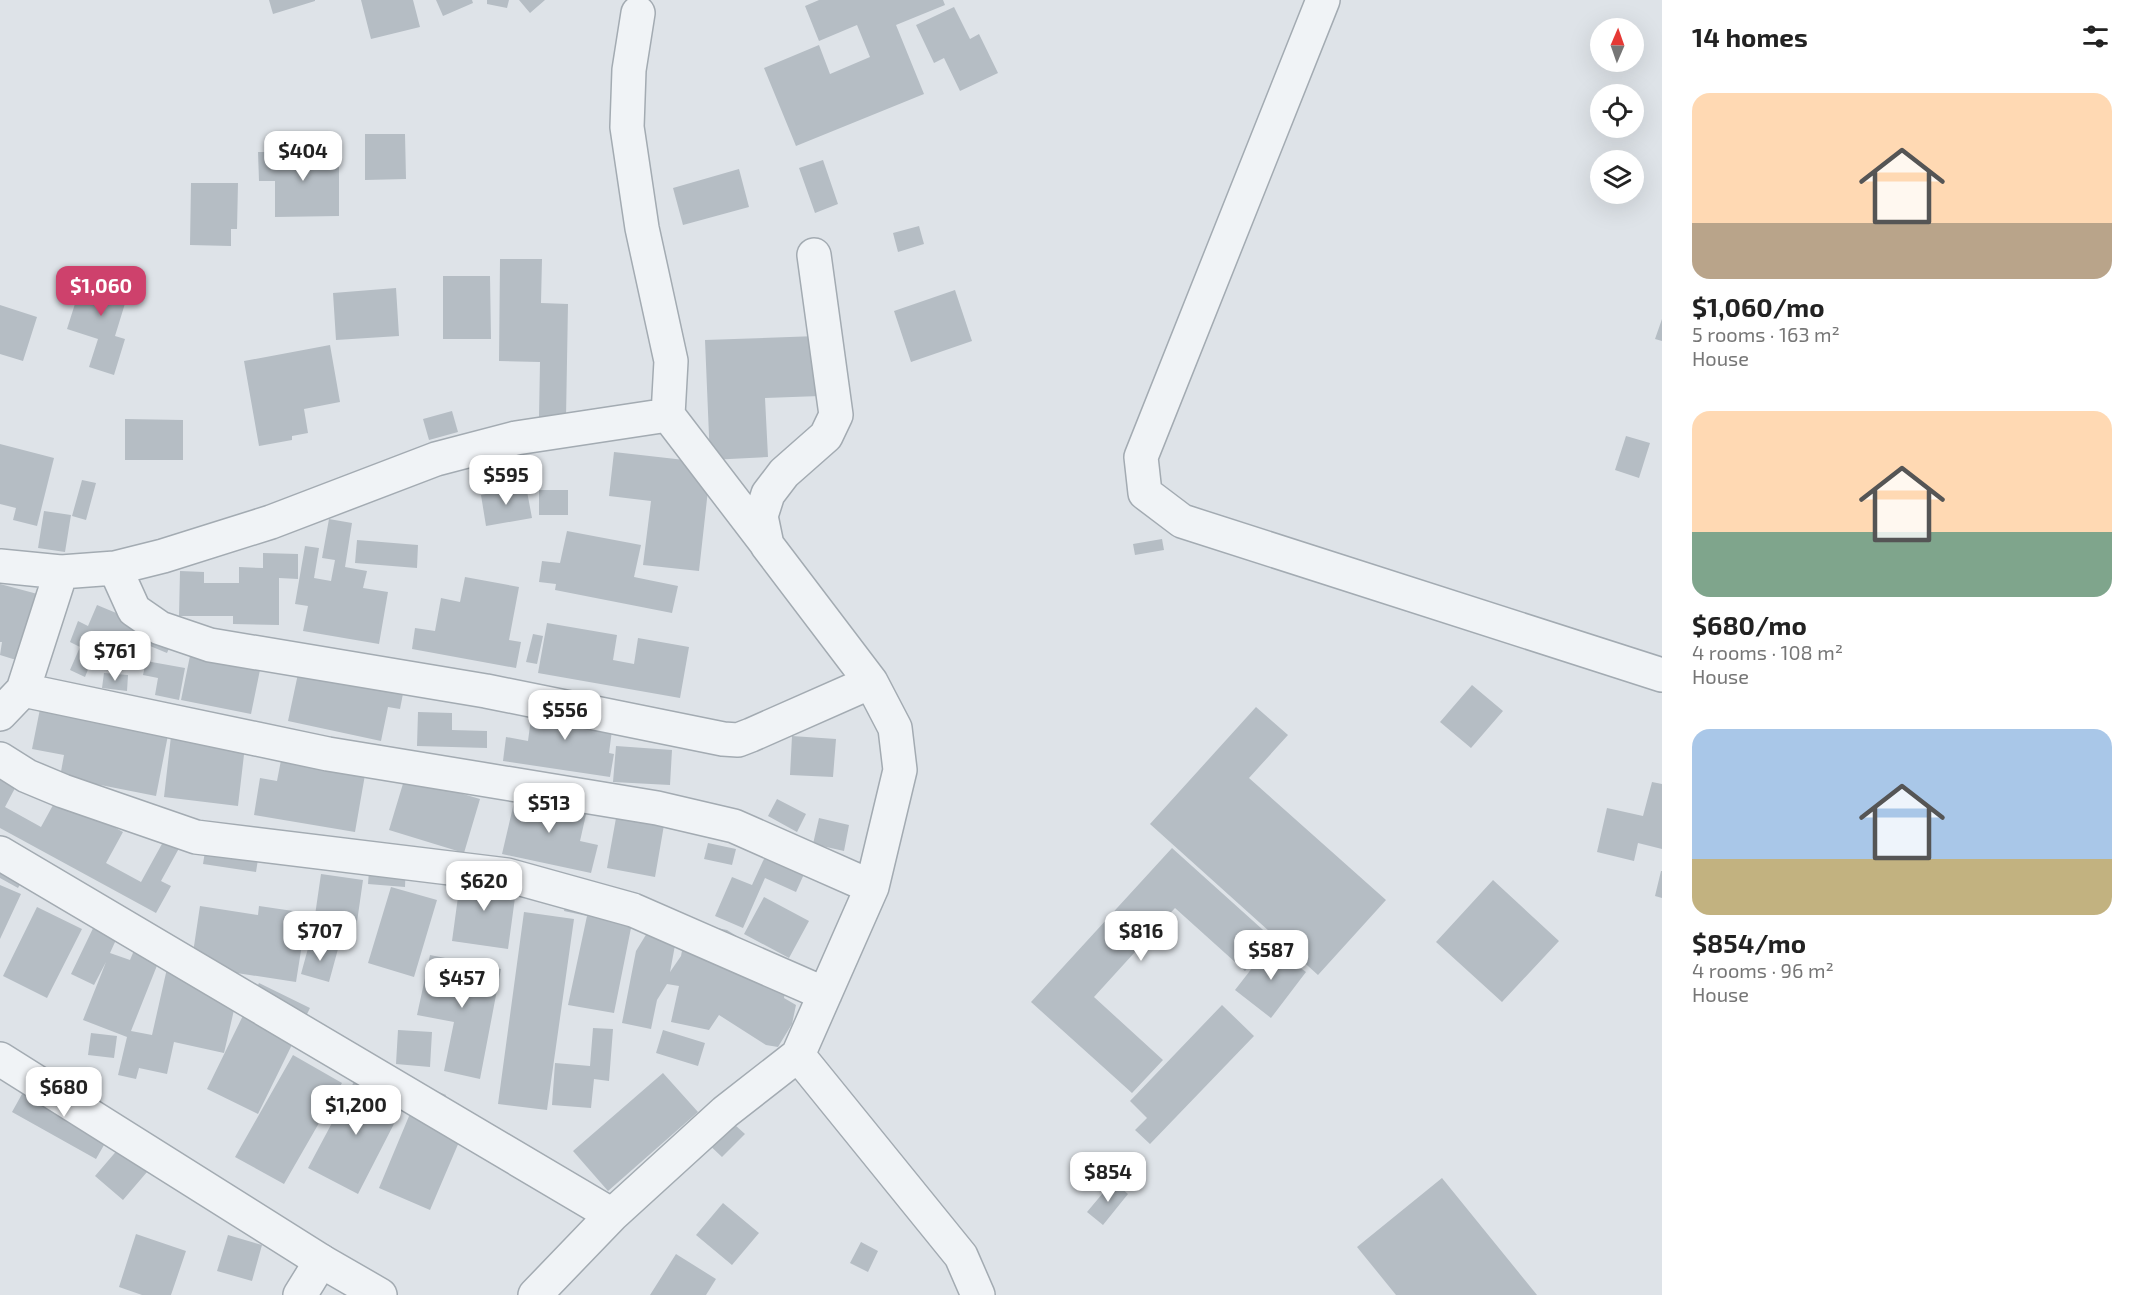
<!DOCTYPE html>
<html lang="en">
<head>
<meta charset="utf-8">
<style>
  :root { --surface:#fff; --page:#f2f2f2; --text:#222; --muted:#767676; --accent:#ce416c }
  body { margin:0; font-family:"Exo 2",sans-serif; background:var(--page); color:var(--text); height:100vh; display:flex; flex-direction:column; font-size:22px; white-space:nowrap }
  * { box-sizing:border-box; margin:0 }
  p { font-size:20px; color:var(--muted) }
  .icon { flex:none; width:33px; height:33px; fill:none; stroke:currentColor; stroke-width:2; stroke-linecap:round; stroke-linejoin:round }
  .map { position:relative; flex:1; overflow:hidden }
  .drawer { display:flex; flex-direction:column; background:var(--surface); width:480px }
  .drawer>* { flex:none }
  .needle { width:39px; rotate:2deg }
  .buttons { position:absolute; left:1590px; top:18px; display:grid; gap:12px }
  .buttons a { display:grid; place-items:center; width:54px; height:54px; border-radius:50%; background:var(--surface); box-shadow:0 6px 24px #0002; font-size:30px }
  .price { position:absolute; translate:-50% -51px; padding:0 14px; border-radius:12px; background:#fff; color:#222; font-size:20px; line-height:39px; filter:drop-shadow(0 2px 3px #0008) }
  .price::after { content:''; position:absolute; left:50%; top:36px; width:18px; height:14px; margin-left:-9px; background:inherit; clip-path:polygon(0 0,100% 0,50% 100%) }
  .price.current { background:var(--accent); color:#fff }
  ul { padding:0; list-style:none }
  li { display:grid; align-content:center; gap:12px; height:318px; padding:0 30px }
  li span { display:grid; place-items:center; height:186px; border-radius:18px; color:#555 }
  li>.icon { margin-inline-start:auto }
  span .icon { width:108px; height:108px; fill:#fffc; stroke-width:1 }
  li b { font-size:26px }
  h2 { display:flex; justify-content:space-between; align-items:center; height:72px; padding:0 30px; font-size:26px }
  main { display:flex; flex:1; min-height:0 }
  .map>svg:first-child { display:block }
</style>
</head>
<body>
<main>
<div class="map">
<svg width="1662" height="1295" viewBox="0 0 1662 1295">
  <rect width="100%" height="100%" fill="#dee3e8"/>
  <!-- building -->
  <path fill="#b5bdc4" d="M269,0H315V1L273,14Z
    M361,0H413L420,27L371,39Z
    M436,0H472L473,3L443,16Z
    M487,0H509L507,8L487,4Z
    M519,0H545L530,13Z
    M819,0H943L945,5L896,25L924,94L796,146L764,68L819,45L830,74L870,57L857,25L819,41L805,6Z
    M954,7L970,39L979,34L998,73L960,91L944,58L934,63L916,25Z
    M365,134H405L406,179L365,180Z
    M258,152H339V216L275,217V181H259Z
    M823,160L838,204L815,213L799,168Z
    M739,169L749,207L683,225L673,188Z
    M191,183H238L237,229H231V246L190,245Z
    M919,226L924,244L898,252L893,233Z
    M500,259H542L541,303L568,304L566,418L539,417L540,362L499,361Z
    M86,269L131,284L115,336L125,339L114,375L89,367L98,339L67,329Z
    M443,276H490L491,339H443Z
    M396,288L399,336L336,340L333,293Z
    M955,290L972,341L911,362L894,311Z
    M0,305L37,317L23,361L0,354Z
    M1662,319V341L1655,339Z
    M817,336L820,396L765,398L768,457L710,460L705,340Z
    M330,345L340,402L304,409L308,433L292,436V440L259,446L244,361Z
    M452,411L458,432L429,440L423,419Z
    M125,419L183,420V460H125Z
    M1626,436L1650,443L1639,478L1615,470Z
    M0,444L54,458L37,526L13,520L16,508L0,504Z
    M614,452L711,463L699,571L643,565L651,501L609,496Z
    M82,480L96,483L86,520L72,516Z
    M526,486L532,518L486,526L481,495Z
    M539,490H568V515H539Z
    M44,511L71,515L65,552L38,548Z
    M329,519L352,523L345,567L367,571L363,588L388,592L379,644L303,631L308,606L295,604L305,546L319,548L314,578L331,581L335,560L322,558Z
    M567,531L641,545L634,577L678,586L672,613L555,590L556,584L539,582L542,561L560,563Z
    M1162,539L1164,550L1135,555L1133,544Z
    M357,540L418,545L417,568L355,563Z
    M263,553L298,554V579L279,578V625L233,624V616H179L180,571L204,572V583H239V567L263,568Z
    M465,577L519,587L509,640L521,642L516,668L412,649L415,628L435,631L441,598L460,602Z
    M0,584L45,596L26,663L0,655L2,642H0Z
    M97,605L174,637L167,653L138,641L125,670L93,657L85,677L70,670L80,647L70,642L78,621L88,626Z
    M547,623L617,635L613,660L634,664L638,638L689,647L680,698L538,673Z
    M533,634L543,636L537,664L526,662Z
    M192,646L262,660L251,714L181,700Z
    M146,661L185,668L179,700L155,695L158,678L143,675Z
    M408,668L400,709L388,707L381,741L288,721L299,669Z
    M104,673L128,675L127,691L102,688Z
    M1472,685L1503,711L1471,748L1440,722Z
    M533,703L614,715L609,753L614,754L610,777L503,761L506,737L528,741Z
    M41,704L170,725L156,796L60,777L64,755L32,749Z
    M1256,707L1288,735L1249,778L1386,900L1318,975L1150,824Z
    M418,712L452,713V730L487,731V748L417,746Z
    M173,719L245,746L238,806L164,797Z
    M792,736L836,739L833,777L790,775Z
    M616,746L672,750L670,785L613,782Z
    M282,755L366,769L355,832L254,815L260,778L277,781Z
    M0,761L23,773L5,807L41,827L58,796L123,832L106,863L141,882L168,833L183,841L161,881L171,886L156,913L0,828Z
    M405,777L480,799L464,853L389,830Z
    M1652,782L1662,784V849L1638,843L1634,861L1597,852L1607,808L1643,816Z
    M516,794L587,810L580,841L598,845L591,873L502,854Z
    M777,799L806,814L797,832L768,816Z
    M668,802L655,877L607,868L618,807Z
    M819,818L849,825L844,851L813,844Z
    M774,837L813,854L796,892L765,878L743,928L715,916L732,877L752,885Z
    M708,843L736,849L732,865L704,859Z
    M206,845L259,853L256,872L203,864Z
    M1172,848L1273,939L1245,971L1175,908L1094,997L1163,1060L1132,1093L1031,1002Z
    M0,849L30,866L18,888L0,878Z
    M370,858L406,861L405,887L368,884Z
    M1661,871H1662V898L1655,896Z
    M321,874L363,880L354,943L312,936Z
    M461,875L517,883L508,949L452,941Z
    M1493,880L1559,941L1502,1002L1436,942Z
    M0,885L21,894L0,939Z
    M391,887L437,900L414,977L368,963Z
    M764,897L809,921L789,958L744,934Z
    M567,898L634,913L614,1013L568,1005L587,916L564,911Z
    M200,906L258,915L259,906L307,913L296,982L191,966Z
    M37,907L82,929L47,998L3,976Z
    M524,912L574,919L547,1110L498,1104Z
    M97,920L120,931L110,953L130,960L135,948L160,958L131,1031L152,1035L168,964L241,980L224,1053L174,1042L167,1074L139,1068L136,1079L118,1075L127,1037L83,1020L106,962L94,985L71,974Z
    M655,920L679,924L670,972L681,956L684,940L703,925L727,930L790,969L784,998L796,1005L792,1024L778,1047L766,1045L719,1015L709,1030L671,1022L679,986L667,984L657,1000L651,1029L622,1023L636,951Z
    M310,941L338,949L329,982L301,974Z
    M1270,945L1306,972L1271,1018L1235,990Z
    M430,955L501,969L480,1079L444,1071L454,1022L417,1015Z
    M259,983L310,1008L258,1114L207,1089Z
    M1222,1005L1254,1036L1150,1144L1135,1130L1147,1118L1130,1101Z
    M593,1028L613,1029L609,1081L594,1079L591,1108L552,1105L555,1063L590,1066Z
    M398,1030L432,1032L430,1067L396,1064Z
    M663,1030L705,1043L698,1066L656,1053Z
    M91,1033L117,1036L114,1058L88,1055Z
    M293,1055L342,1083L284,1184L235,1157Z
    M663,1073L698,1112L608,1191L573,1151Z
    M32,1076L116,1124L96,1159L12,1112Z
    M357,1076L394,1095L386,1109L398,1116L358,1194L308,1168Z
    M422,1085L446,1095L440,1107L459,1142L430,1210L379,1188Z
    M725,1116L745,1134L722,1157L703,1139Z
    M125,1141L153,1165L123,1200L95,1176Z
    M1442,1178L1537,1295H1396L1357,1247Z
    M1113,1181L1128,1194L1103,1225L1087,1212Z
    M723,1203L759,1233L732,1265L696,1235Z
    M136,1234L186,1251L171,1295H142L119,1287Z
    M228,1235L262,1245L252,1281L217,1271Z
    M861,1242L878,1251L868,1272L850,1263Z
    M676,1254L716,1279L706,1295H650Z"/>
  <g fill="none" stroke-linecap="round" stroke-linejoin="round">
    <!-- minor casing -->
    <g stroke="#a3abb2" stroke-width="36">
      <path id="minor" d="M1323,0L1141,457L1145,493L1182,521L1662,675
        M638,13L629,70L627,127L642,228L671,361L668,415
        M0,566L61,572
        M115,568L134,610L160,628L210,645L486,691L723,739L738,740L751,735L871,682
        M23,690L328,754L657,808L734,826L872,887
        M0,714L23,690L61,572L115,568L163,556L271,522L436,459L516,438L668,415L766,543
        M0,759L27,776L63,791L196,837L507,875L633,910L825,994
        M0,853L612,1215
        M798,1055L961,1256L978,1295
        M300,1295L321,1261
        M535,1295L612,1215L725,1112L798,1055L872,887L900,770L895,728L871,682L767,545L761,516L768,494L784,473L826,436L836,415L814,255"/>
    </g>
    <!-- tertiary casing -->
    <g stroke="#a3abb2" stroke-width="36">
      <path id="tertiary" d="M0,1059L321,1261L380,1295"/>
    </g>
    <!-- minor -->
    <use href="#minor" stroke="#f0f3f6" stroke-width="33"/>
    <!-- tertiary -->
    <use href="#tertiary" stroke="#f0f3f6" stroke-width="33"/>
  </g>
</svg>
<div class="buttons">
<a><svg class="needle" viewBox="-14 -14 28 28"><path d="M0-13l5 13h-10z" fill="#e53935"/><path d="M0 13l5-13h-10z" fill="#767676"/></svg></a>
<a><svg class="icon" aria-label="locate" viewBox="0 0 24 24"><circle cx="12" cy="12" r="6"/><path d="M12 2v4M12 18v4M2 12h4M18 12h4"/></svg></a>
<a><svg class="icon" aria-label="layers" viewBox="0 0 24 24"><path d="M12 4l9 5-9 5-9-5zM3 14l9 5 9-5"/></svg></a>
</div>
<b class="price" style="left:303px;top:182px">$404</b>
<b class="price current" style="left:101px;top:317px">$1,060</b>
<b class="price" style="left:506px;top:506px">$595</b>
<b class="price" style="left:115px;top:682px">$761</b>
<b class="price" style="left:565px;top:741px">$556</b>
<b class="price" style="left:549px;top:834px">$513</b>
<b class="price" style="left:484px;top:912px">$620</b>
<b class="price" style="left:320px;top:962px">$707</b>
<b class="price" style="left:1141px;top:962px">$816</b>
<b class="price" style="left:1271px;top:981px">$587</b>
<b class="price" style="left:462px;top:1009px">$457</b>
<b class="price" style="left:64px;top:1118px">$680</b>
<b class="price" style="left:356px;top:1136px">$1,200</b>
<b class="price" style="left:1108px;top:1203px">$854</b>
</div>
<section class="drawer">
<h2>14 homes<svg class="icon" aria-label="filters" viewBox="0 0 24 24"><path d="M4 7h16M4 17h16"/><circle cx="9" cy="7" r="2"/><circle cx="15" cy="17" r="2"/></svg></h2>
<ul>
<li><span style="background:linear-gradient(#ffd9b3 70%,#b9a48a 0)"><svg class="icon" aria-label="home" viewBox="0 0 24 24"><path d="M3 11l9-7 9 7M6 9v11h12V9"/></svg></span><div><b>$1,060/mo</b><p>5 rooms · 163 m²</p><p>House</p></div></li>
<li><span style="background:linear-gradient(#ffd9b3 65%,#7fa58c 0)"><svg class="icon" aria-label="home" viewBox="0 0 24 24"><path d="M3 11l9-7 9 7M6 9v11h12V9"/></svg></span><div><b>$680/mo</b><p>4 rooms · 108 m²</p><p>House</p></div></li>
<li><span style="background:linear-gradient(#a9c7e8 70%,#c2b280 0)"><svg class="icon" aria-label="home" viewBox="0 0 24 24"><path d="M3 11l9-7 9 7M6 9v11h12V9"/></svg></span><div><b>$854/mo</b><p>4 rooms · 96 m²</p><p>House</p></div></li>
</ul>
</section>
</main>
</body>
</html>
